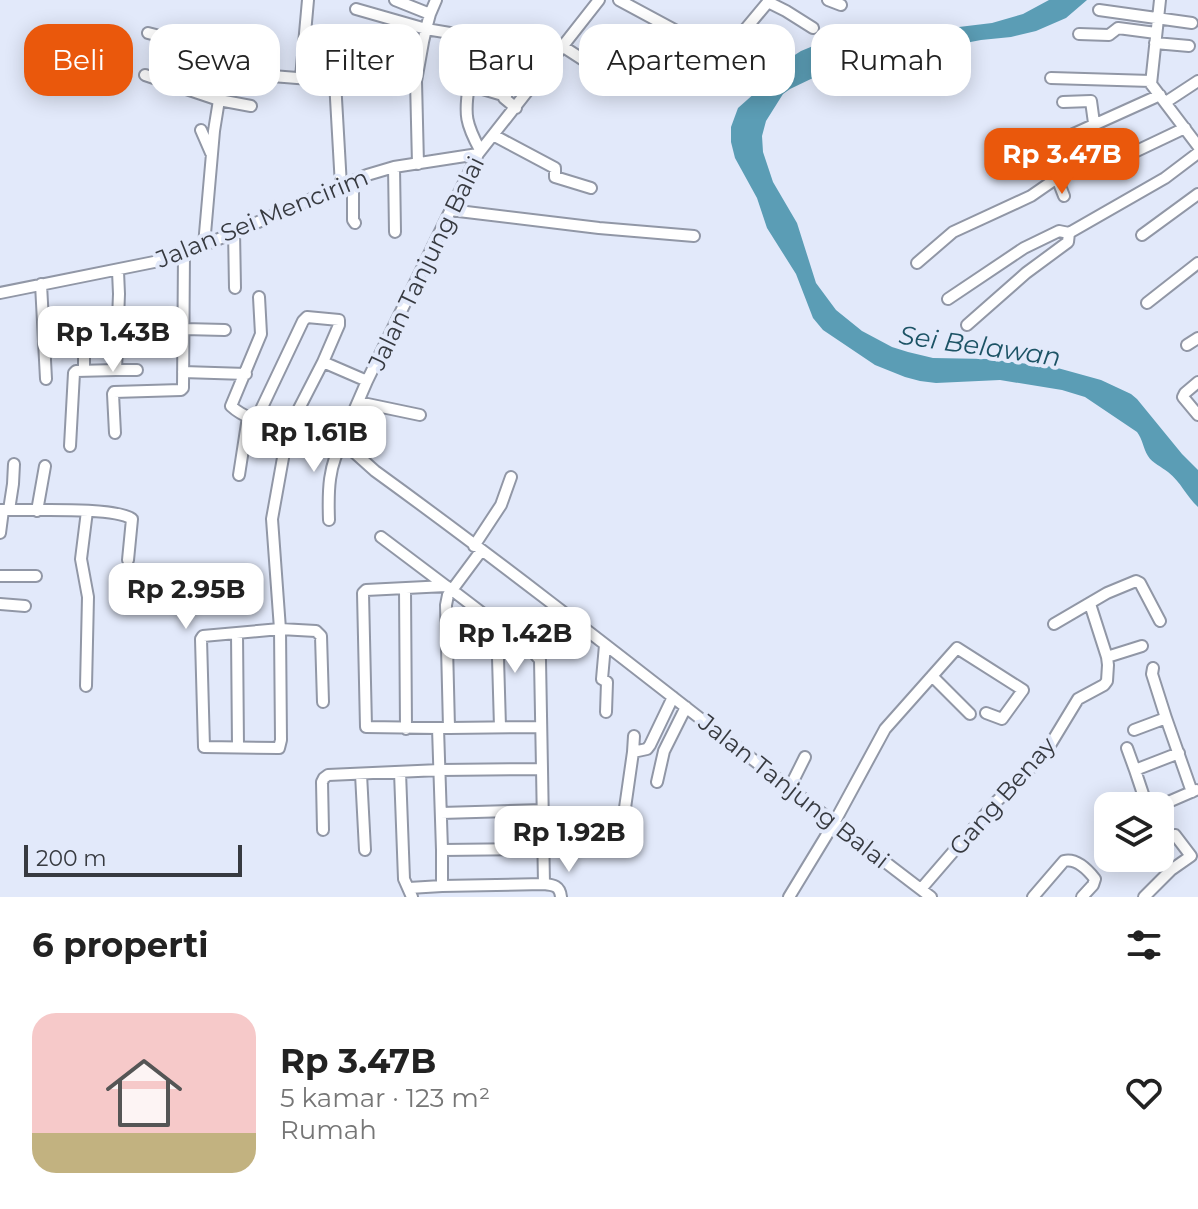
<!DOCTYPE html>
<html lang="id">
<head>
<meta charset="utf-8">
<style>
  :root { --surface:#fff; --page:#f6f6f6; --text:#222; --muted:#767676; --line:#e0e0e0; --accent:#ea580c }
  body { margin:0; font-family:Montserrat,sans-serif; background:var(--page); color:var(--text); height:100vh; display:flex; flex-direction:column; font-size:30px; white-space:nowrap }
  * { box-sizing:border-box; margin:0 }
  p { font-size:26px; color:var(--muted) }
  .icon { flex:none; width:44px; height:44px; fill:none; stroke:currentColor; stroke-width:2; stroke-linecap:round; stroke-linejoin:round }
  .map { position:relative; height:897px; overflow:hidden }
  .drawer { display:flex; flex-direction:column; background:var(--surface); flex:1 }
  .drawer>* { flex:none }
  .guide { position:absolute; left:24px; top:24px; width:1150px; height:72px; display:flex; gap:16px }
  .fabs { position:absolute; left:1094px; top:792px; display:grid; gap:16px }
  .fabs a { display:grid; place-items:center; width:80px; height:80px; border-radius:16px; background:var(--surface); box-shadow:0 4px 20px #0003; font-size:40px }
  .scale { position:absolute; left:24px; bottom:20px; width:218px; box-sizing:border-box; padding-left:8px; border:4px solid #373a40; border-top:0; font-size:22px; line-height:28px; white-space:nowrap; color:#373a40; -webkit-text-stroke:6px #e2e9fa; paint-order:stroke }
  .price { position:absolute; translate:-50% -68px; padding:0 18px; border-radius:16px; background:#fff; color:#222; font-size:26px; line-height:52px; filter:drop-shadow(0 2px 4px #0008) }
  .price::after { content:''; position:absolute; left:50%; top:48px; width:24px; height:18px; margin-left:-12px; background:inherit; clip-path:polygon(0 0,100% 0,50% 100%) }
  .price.selected { background:var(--accent); color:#fff }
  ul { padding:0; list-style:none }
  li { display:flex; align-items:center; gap:24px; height:200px; padding:0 32px }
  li+li { border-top:2px solid var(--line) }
  li span { display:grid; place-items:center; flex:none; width:224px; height:160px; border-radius:24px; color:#555 }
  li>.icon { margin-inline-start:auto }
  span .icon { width:96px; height:96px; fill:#fffc; stroke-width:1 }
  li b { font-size:34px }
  h2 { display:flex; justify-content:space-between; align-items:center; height:96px; padding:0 32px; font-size:34px }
  .tag { padding:0 28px; border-radius:24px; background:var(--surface); box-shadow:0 4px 20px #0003; font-size:28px; line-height:72px }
  .tag.selected { background:var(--accent); color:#fff }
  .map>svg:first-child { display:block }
</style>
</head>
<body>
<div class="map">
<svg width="1198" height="897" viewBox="0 0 1198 897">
  <rect width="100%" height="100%" fill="#e2e9fa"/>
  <!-- water -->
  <path fill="#5b9db5" d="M1049,0H1087L1066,18L1036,31L1011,37L981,40L918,52L878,54L840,65L790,89L783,94L766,121L762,136L763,152L773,182L797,223L816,283L836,310L862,331L892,347L908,352L933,358L988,359L1054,367L1101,380L1131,394L1137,399L1182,454L1198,470V507C1186,496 1181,482 1168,472C1162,467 1152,463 1148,456C1143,448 1143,440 1137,432L1085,397L1062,390L1000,380L936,383L920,381L905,377L875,365L823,330L813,318L796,274L767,228L757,198L735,158L731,142V127L738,108L756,92L762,83L780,74L787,60L801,51L830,39L855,34L934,30L992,23L1023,14Z"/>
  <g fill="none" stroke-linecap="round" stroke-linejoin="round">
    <!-- minor casing -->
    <g stroke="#9197a6" stroke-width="14">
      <path id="minor" d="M395,0L430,14L426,29L558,51
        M599,0L478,154L367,381L344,434V440L346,445L375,471C564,608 745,756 931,897
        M619,0L721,55L728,50L768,2L786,11L813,28
        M828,0L841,5
        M1160,0L1151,84L1198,146
        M1099,10L1192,23
        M430,14L436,0
        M148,33L262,62L266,65L272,76L335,81H416L423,42L426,29L356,9
        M1079,34L1109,35L1118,28L1156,33
        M1155,43L1189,46
        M562,46L613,79
        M468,56L469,38
        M145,75L219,100L251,106
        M301,78L308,0
        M1051,78L1151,81
        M335,81L341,186
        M416,81L418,164
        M1063,102L1091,101L1094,123
        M1166,102L1198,81
        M201,130L211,153
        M493,135L555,168V177L591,188
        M480,150C466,124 464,115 469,85L506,96L504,98L516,108
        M1124,157L1185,128
        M394,167L395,232
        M1057,178L1064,196
        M353,181V220L355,223
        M450,210L599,228L694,236
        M234,231L235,288
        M1142,235L1198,194
        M204,245L214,131L219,100
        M917,263L953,232L1031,196L1057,178L1047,146L1160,95
        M41,284L46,379
        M0,293L159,261L184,254L367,175L394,167L478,154
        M259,297L261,334L231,406C246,420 269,424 288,430
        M948,299L1024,248L1059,231L1069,233L1165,178L1198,153
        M1147,303L1198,263
        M967,325L1026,273L1068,242L1069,233
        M184,329L225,330
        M1187,345L1198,338
        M116,370H137
        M84,371V335
        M183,372L246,374
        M1198,382L1185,393L1183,397L1198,415
        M358,402L420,415
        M256,420L303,321L307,317L339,320V325L323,362
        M115,433L113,394L114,392L181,390L183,388L184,254
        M70,446L74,373L76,371L116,370L119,294L118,271
        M239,475L248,417
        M0,510C27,511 114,506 132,519L128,560
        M9,510L13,484L14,464
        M37,511L45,466
        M329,520C328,492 328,464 344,440
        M0,533L3,510
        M381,537L446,586
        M474,546L501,505L511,477
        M0,576H36
        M405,589L406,729
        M0,604L25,606
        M1090,604L1107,657
        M497,623L500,727
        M1054,624L1107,593L1136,581L1140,583L1160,621
        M237,633L238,747
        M605,645L602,679L607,682L606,712
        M1153,668L1152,674L1166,718
        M932,676L970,714
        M86,686L88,597L81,559L87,511
        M323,702L321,636L316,631L280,629L203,636L201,639L204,747L279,748L281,740L280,629L272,519L288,430L323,362L367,381
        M438,728L366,727L363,593L366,590L446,586L452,590L481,551
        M449,728L541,727
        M1134,730L1166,718L1192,792
        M1127,748L1135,770
        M633,752L634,736
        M542,769L544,884
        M400,772L404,879L412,897
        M361,774L365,850
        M657,782L664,751L686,707
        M789,789L805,757
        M1147,806L1135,770L1179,753
        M1159,806L1196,790
        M441,813L542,810
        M623,822L633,752L647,749L650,745L673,697
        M323,830L322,782L324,778L328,775L440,770L542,769L540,660L533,652L452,590L448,595L446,605L449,728H438L442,850L542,849
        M442,850V886L544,884C554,885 560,886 561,897
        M1171,870L1191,856L1175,835
        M409,888L442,886
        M921,889L997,801L1044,755L1078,699L1104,685L1107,681L1108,665L1107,657L1142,646
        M789,897L834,823L885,729L957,648L1023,690L1002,719L986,713
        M1033,897L1064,861C1076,858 1088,870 1095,879L1093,885L1082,897
        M1144,897L1171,870L1160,850"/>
    </g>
    <!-- minor -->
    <use href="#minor" stroke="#fff" stroke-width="10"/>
  </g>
  <g text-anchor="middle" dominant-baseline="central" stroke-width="8" stroke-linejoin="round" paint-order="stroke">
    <!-- street labels -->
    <g font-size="24" fill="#373a40" stroke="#e2e9fa">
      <text transform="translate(262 218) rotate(-22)">Jalan Sei Mencirim</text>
      <text transform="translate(426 263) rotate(-64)">Jalan Tanjung Balai</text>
      <text transform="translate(794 791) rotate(38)">Jalan Tanjung Balai</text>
      <text transform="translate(1002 796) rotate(-49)">Gang Benay</text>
    </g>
    <!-- water labels -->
    <g font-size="26" font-style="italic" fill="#1c5365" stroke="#e2e9fa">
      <text transform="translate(980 346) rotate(8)">Sei Belawan</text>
    </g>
  </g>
</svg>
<div class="fabs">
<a><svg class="icon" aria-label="layers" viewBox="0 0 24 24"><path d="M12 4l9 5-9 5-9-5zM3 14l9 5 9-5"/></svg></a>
</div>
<div class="scale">200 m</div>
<b class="price selected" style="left:1062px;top:196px">Rp 3.47B</b>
<b class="price" style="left:113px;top:374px">Rp 1.43B</b>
<b class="price" style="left:314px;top:474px">Rp 1.61B</b>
<b class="price" style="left:186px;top:631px">Rp 2.95B</b>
<b class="price" style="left:515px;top:675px">Rp 1.42B</b>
<b class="price" style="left:569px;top:874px">Rp 1.92B</b>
<div class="guide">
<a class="tag selected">Beli</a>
<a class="tag">Sewa</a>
<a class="tag">Filter</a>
<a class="tag">Baru</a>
<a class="tag">Apartemen</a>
<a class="tag">Rumah</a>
</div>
</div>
<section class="drawer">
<h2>6 properti<svg class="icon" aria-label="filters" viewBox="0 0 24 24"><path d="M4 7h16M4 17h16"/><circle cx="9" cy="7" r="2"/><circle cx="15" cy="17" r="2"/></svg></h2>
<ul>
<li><span style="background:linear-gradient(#f6c9c9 75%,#c2b280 0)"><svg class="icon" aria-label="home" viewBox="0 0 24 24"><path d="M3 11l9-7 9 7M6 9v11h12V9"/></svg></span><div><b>Rp 3.47B</b><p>5 kamar · 123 m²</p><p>Rumah</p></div><svg class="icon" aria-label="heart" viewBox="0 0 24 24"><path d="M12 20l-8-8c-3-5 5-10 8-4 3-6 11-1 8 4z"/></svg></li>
</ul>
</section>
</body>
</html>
